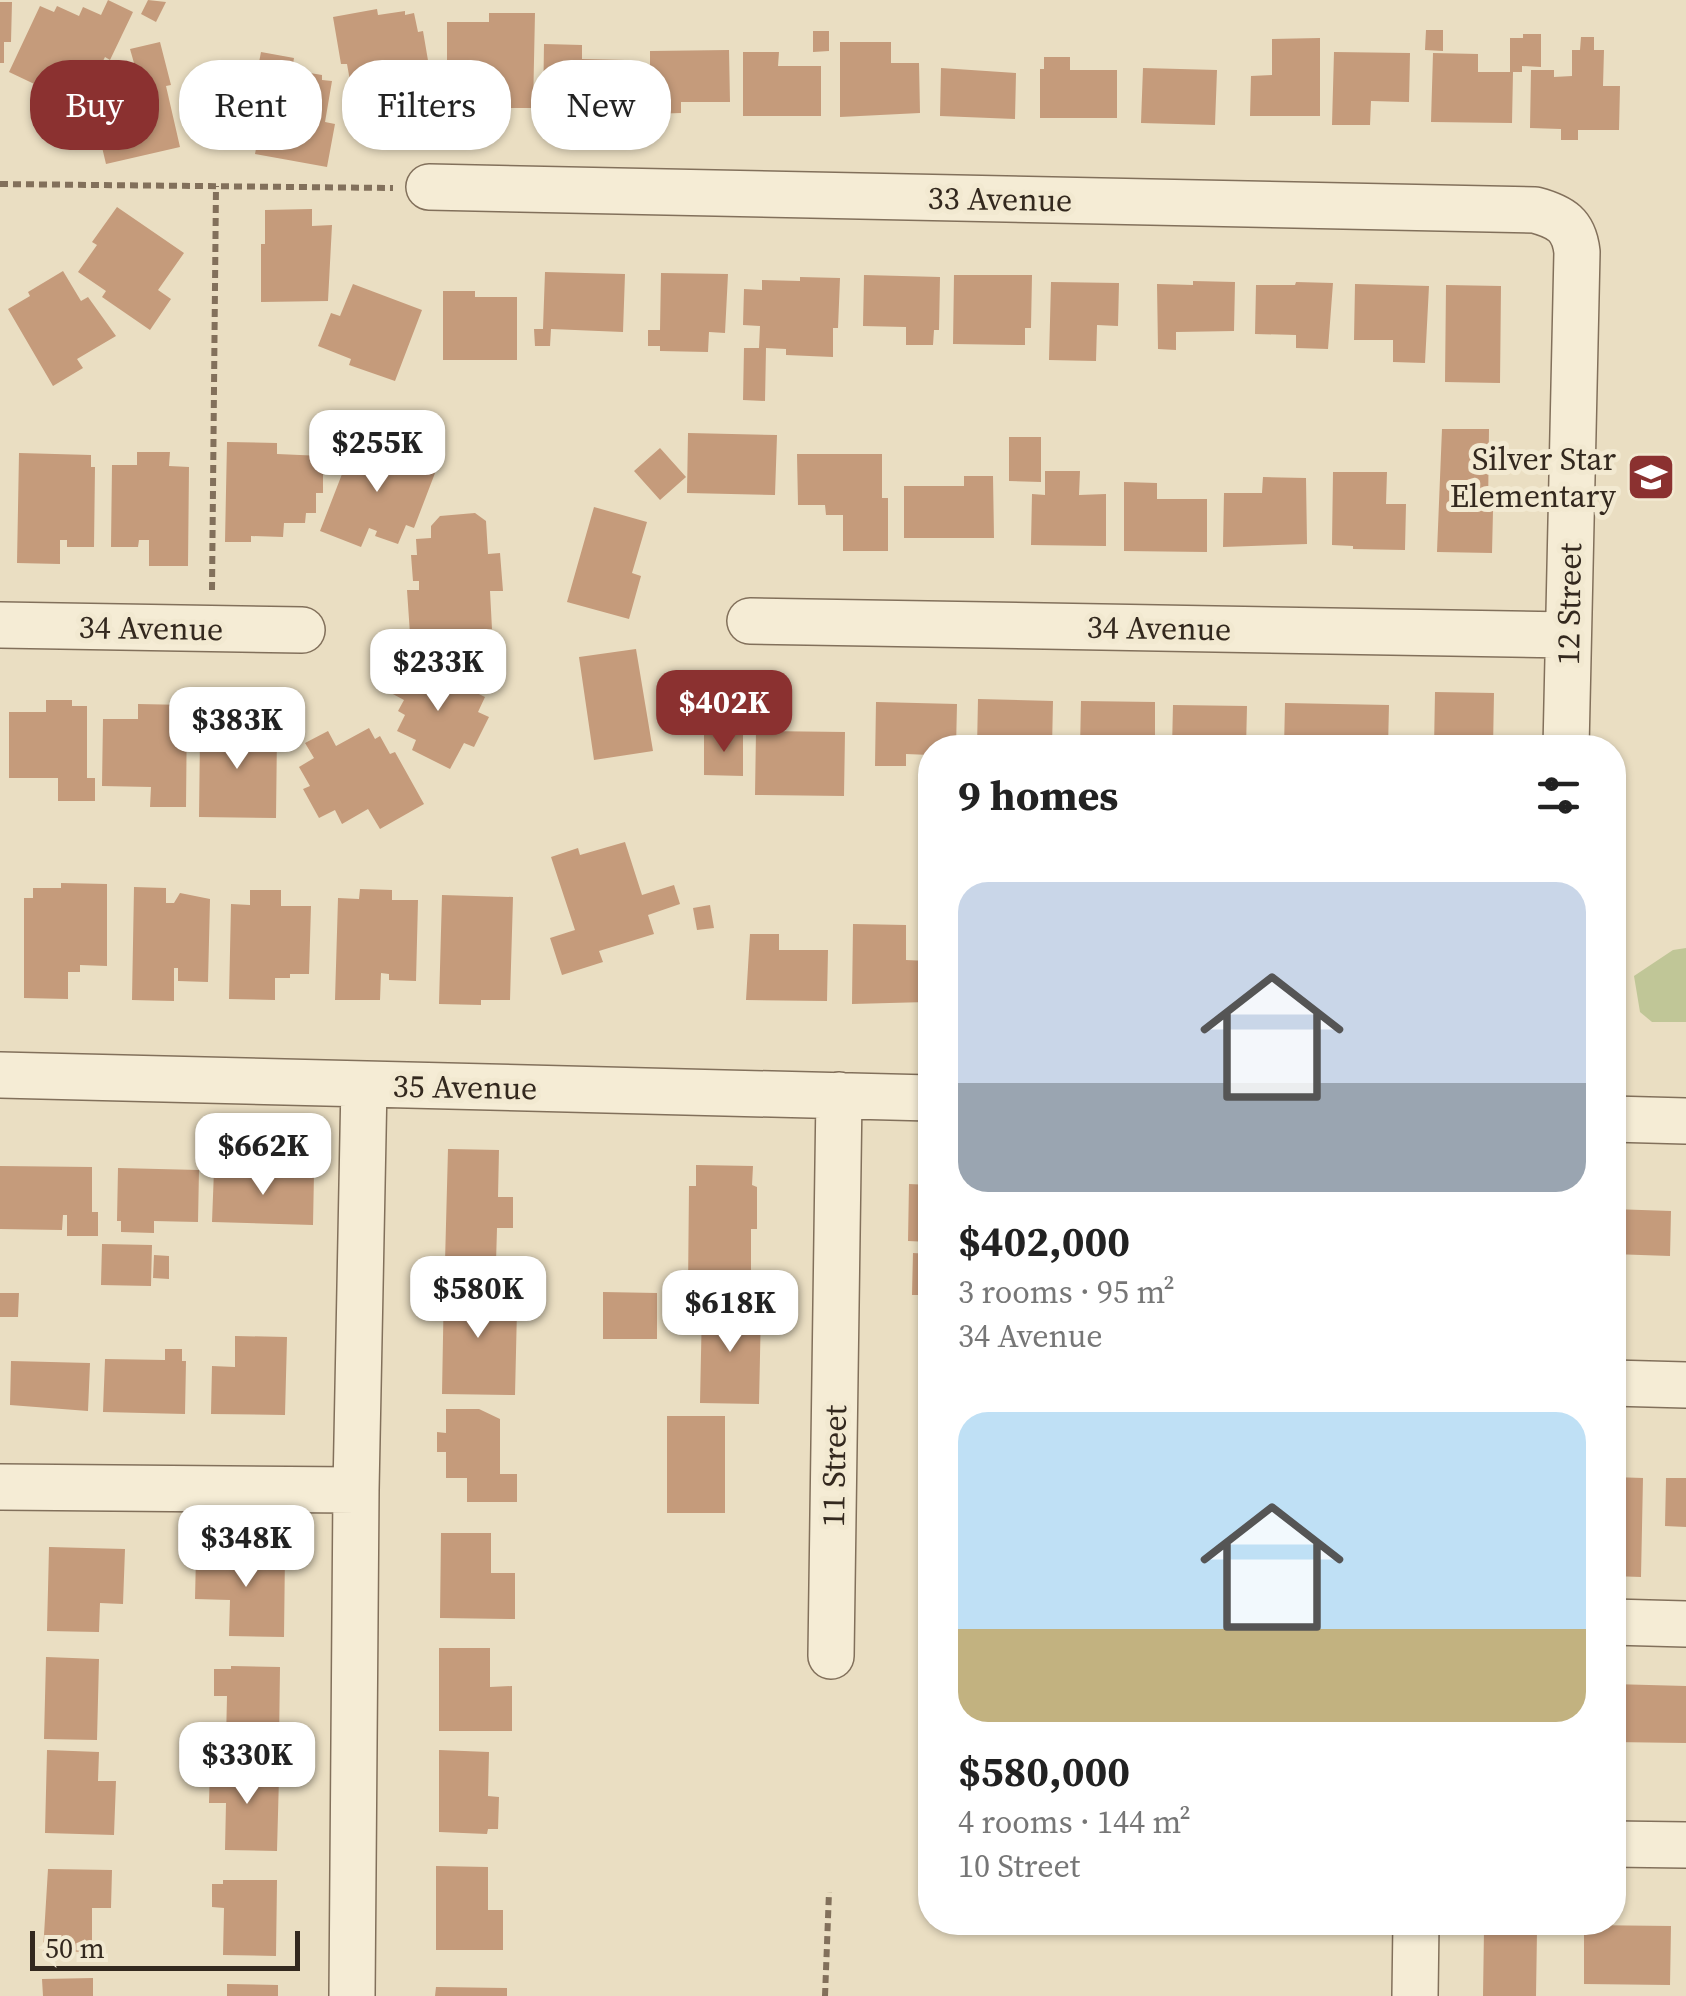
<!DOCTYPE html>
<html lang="en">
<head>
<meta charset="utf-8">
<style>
  :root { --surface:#fff; --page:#f2f2f2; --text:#222; --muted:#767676; --accent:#8b3130 }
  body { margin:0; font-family:"Source Serif 4",serif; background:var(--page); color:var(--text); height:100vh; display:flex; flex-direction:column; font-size:38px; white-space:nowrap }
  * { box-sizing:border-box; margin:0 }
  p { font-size:32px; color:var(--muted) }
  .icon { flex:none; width:55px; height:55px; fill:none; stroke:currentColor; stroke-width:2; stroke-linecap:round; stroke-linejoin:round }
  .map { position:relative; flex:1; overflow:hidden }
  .panel { position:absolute; left:918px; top:735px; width:708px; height:1200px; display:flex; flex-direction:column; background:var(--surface); border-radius:40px; box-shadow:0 2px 8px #0004 }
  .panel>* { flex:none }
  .hud { position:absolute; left:30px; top:60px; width:738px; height:90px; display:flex; gap:20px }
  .scale { position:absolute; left:30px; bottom:25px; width:270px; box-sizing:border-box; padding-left:10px; border:5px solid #33281e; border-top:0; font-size:28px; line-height:35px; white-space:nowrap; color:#33281e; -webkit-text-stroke:8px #f2e9d1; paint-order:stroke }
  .price { position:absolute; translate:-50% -85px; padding:0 22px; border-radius:20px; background:#fff; color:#222; font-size:32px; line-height:65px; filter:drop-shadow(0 2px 5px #0008) }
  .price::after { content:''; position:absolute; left:50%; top:60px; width:30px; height:22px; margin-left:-15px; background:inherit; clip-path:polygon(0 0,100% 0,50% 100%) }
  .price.selected { background:var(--accent); color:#fff }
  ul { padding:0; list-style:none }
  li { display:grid; align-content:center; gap:20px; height:530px; padding:0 40px }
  li span { display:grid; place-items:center; height:310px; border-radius:30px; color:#555 }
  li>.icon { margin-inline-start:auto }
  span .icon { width:180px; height:180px; fill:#fffc; stroke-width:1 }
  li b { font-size:42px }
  h2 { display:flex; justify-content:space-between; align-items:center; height:120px; padding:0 40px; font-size:42px }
  .tag { padding:0 35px; border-radius:40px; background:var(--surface); box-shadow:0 2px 8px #0004; font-size:35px; line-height:90px }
  .tag.selected { background:var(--accent); color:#fff }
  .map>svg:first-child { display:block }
</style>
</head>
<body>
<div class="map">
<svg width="1686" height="1996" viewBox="0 0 1686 1996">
  <rect width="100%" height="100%" fill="#eadec2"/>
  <!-- green -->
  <path fill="#c0c697" d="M1686,948V1022H1652L1640,1012L1634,976L1673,950Z"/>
  <!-- building -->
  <path fill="#c59b7b" d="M108,0L133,12L110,60L105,57L97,73L90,70L82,87L79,86L74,94L51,83L47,90L9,72L40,6L54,12L57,6L79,16L83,7L101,15Z
    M148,0L166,2L156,22L141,14Z
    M0,2H12L11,42H4V63H0Z
    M377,9L378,15L405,11V15L414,13L418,32L423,31L432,84L389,92L387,85L352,92L347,64H341L333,17Z
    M489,13H535L533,108H505V104L487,103V77H484V87H447V22H489Z
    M1426,30H1443V51L1425,50Z
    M813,31H829V51L813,52Z
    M1523,34H1541V67L1522,66V72H1513L1512,123L1431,122L1433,53L1478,54V72H1510V38H1523Z
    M1581,37H1594V50H1604L1603,86H1620L1619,130H1578V140H1561V129L1530,128L1531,70H1554V77L1572,76V50H1580Z
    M1320,38V116H1250L1251,76L1272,75V39Z
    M160,42L171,85L166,86L180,147L106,164L96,122L108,119L104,102L109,100L103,76L107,75L106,69L134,63L130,49Z
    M840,42H891V63H919L920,113L840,117Z
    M544,44L582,45V59L625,60L624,111L543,110Z
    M729,50L730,102H681V113L650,114V51Z
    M261,52L294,58L292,70L322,75V80L332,81L325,122L335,124L327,167L255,154L266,96L253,93Z
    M743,52H779L778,66H821V116H743Z
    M1334,52L1410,53L1409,102L1371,101L1370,125H1332Z
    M1044,57H1070V70H1117V118H1040V69H1044Z
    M941,68L1016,73L1015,119L940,116Z
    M1143,68L1217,70L1215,125L1141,123Z
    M117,207L184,253L158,290L171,299L150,330L102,297L106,291L78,272L97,245L92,242Z
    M312,209V226L332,225L328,301L261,302V244H265V210Z
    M63,271L81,301L88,297L116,336L77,359L83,368L53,386L8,309L30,296L28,292Z
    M545,272L625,274L623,332L551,329L550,346H535L534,329H543Z
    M661,273L728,274L725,333L709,332L708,352L660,351V346H648V330H660Z
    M864,275L940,277L939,330H934L933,345H906V327L863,326Z
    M954,275H1032L1031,328H1025V345L953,344Z
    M800,277L840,278L838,328H833V357L786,355V349L766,348L765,401L743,400L744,348H759L760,326L743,325L744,289L762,290V280L800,281Z
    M1193,281L1235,282L1234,331L1176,332V350L1158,349L1157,284L1193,285Z
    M1051,282L1119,283L1118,326L1097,325L1096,361L1049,360Z
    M1296,282L1333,283L1328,349L1296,348V335L1255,334L1256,285H1295Z
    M353,284L422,310L395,381L349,365L351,359L318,346L331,313L340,316Z
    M1355,284L1429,286L1425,363L1393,362V340H1354Z
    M1446,285L1501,286L1500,383L1445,382Z
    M443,291H475V297H517V360H443Z
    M1442,429H1489L1488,511H1493L1492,553L1437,552Z
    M688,433L777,435L775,495L687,493Z
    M1009,437H1041V482L1009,481Z
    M227,442L277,443V454L323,456V493H316V513H306L305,523H284L283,537L251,536V542H225Z
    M379,442L416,457L413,464L435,473L414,528L406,525L398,544L375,536L377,531L369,528L361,547L320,531L354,443L376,452Z
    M660,448L686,477L660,500L634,471Z
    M137,452H170L169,466L189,467L188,566H149V540H139L138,547H111L112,465H137Z
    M19,453L91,455V467H95L94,547H67V540H60V564L17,563Z
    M797,454H882V498H888V551H843V515H826L825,505H798Z
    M1045,471H1080L1079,495L1106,494V546L1031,545L1032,494L1045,495Z
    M1333,472H1387L1386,504H1406L1405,550L1353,549V546L1332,545Z
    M964,476H993L994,538H904V486H964Z
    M1263,477L1306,478L1307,544L1223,547L1224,493H1262Z
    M1124,482L1157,483V499H1207V552L1124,551Z
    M594,507L647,522L632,573L641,576L629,619L567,602Z
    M475,513L486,521L488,554L500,553L503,591H490L492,629L410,634L407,590H419V581H413L411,555H417L416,539L431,538V526L440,516Z
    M636,649L653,751L594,760L579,657Z
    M407,659L485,697L478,712L489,717L474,747L464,743L450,769L412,750L416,740L397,731L405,715L398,711L404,700L391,693Z
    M1435,692L1494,693L1493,748H1434Z
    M978,699L1053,701L1052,748H977Z
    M46,700H72V706H87V778H95V801H58V778H9V712H46Z
    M1081,701L1155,702V748H1080Z
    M876,702L957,704L956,748H930V755L906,754V766H875Z
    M1285,703L1389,705L1388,748H1284Z
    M138,704L187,705L186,807H150L151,787L102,786L103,719H138Z
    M1173,705L1247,706L1246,748H1172Z
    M205,721L251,722V733H277L276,818L199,817L200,735H205Z
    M369,728L375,739L380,736L390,754L395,752L424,804L380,829L368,809L342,824L335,810L319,818L303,789L310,786L299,767L314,758L305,743L328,731L336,746Z
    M756,731L845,732L844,796L755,795Z
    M704,734H743V776L704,775Z
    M625,842L642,895L674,885L680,904L648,915L654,934L599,951L603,962L562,975L550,938L575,930L551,857L578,848L580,855Z
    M61,883L107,884V966L80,965V972H68V999L24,998V898H33V888H61Z
    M134,887L166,888V903H174L180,893L210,899L208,982L178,981V968H174V1001L132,1000Z
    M360,889L392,890V900H418L416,981L389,980V974L381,973L380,1000H335L338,898L359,899Z
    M250,890H281V906H311L309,974H290V978H275V1000L229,999L231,904L250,905Z
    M442,895L513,897L510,1000H481V1005L439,1004Z
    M710,905L714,928L697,930L693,908Z
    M853,924L906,925V960L928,961L927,1002L852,1004Z
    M750,934H779V950H828L827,1001L746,1000Z
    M448,1149L499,1150L498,1197H513V1228H497L496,1263L445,1262Z
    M696,1165L753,1166L752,1185L757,1187V1229H751V1290L688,1289L689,1186H696Z
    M0,1166L92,1167V1212H98V1236H67V1215H63L62,1230L0,1229Z
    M118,1168L199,1170L198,1222L154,1221V1233L121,1232V1221H117Z
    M214,1170L314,1173L313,1225L212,1222Z
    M909,1184L930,1185V1242L908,1241Z
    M1612,1209L1671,1211L1670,1256L1612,1254Z
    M102,1244L152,1245L151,1286L101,1285Z
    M913,1253L930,1254V1295H912Z
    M154,1255L169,1256V1279L153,1278Z
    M444,1282L502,1283L501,1309H517L515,1395L442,1394Z
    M603,1292L657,1293V1339H603Z
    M0,1293H19L18,1317H0Z
    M702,1306L761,1308L759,1404L700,1403Z
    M235,1336L287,1337L285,1415L211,1414L212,1366L235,1367Z
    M165,1349H182V1361H186L185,1414L103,1412L105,1359L165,1360Z
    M919,1350H930V1399H918Z
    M11,1361L90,1363L88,1411L10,1405Z
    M446,1409H479L500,1419V1474H517V1502H467V1478H446V1452H437V1432L446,1433Z
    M667,1416H725V1513H667Z
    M923,1426L930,1427V1482H921Z
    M1612,1477L1643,1478L1641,1577L1612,1576Z
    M1666,1478H1686V1527L1665,1526Z
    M441,1533H491V1573H515V1619L440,1618Z
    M49,1547L125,1549L123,1604L100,1603L99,1632L47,1631Z
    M230,1551L285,1552L284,1637L229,1636L230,1600L195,1599L196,1556L230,1557Z
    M439,1648H490V1687L512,1686V1731H439Z
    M46,1657L99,1659L97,1740L44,1739Z
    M231,1666L280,1667L279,1743L226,1741L227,1696H214V1669H231Z
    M1612,1684L1686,1686V1743L1612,1742Z
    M47,1750L99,1752L98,1781H116L114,1835L45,1833Z
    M439,1750L489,1752L488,1796L499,1797L498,1829H488L487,1834L439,1832Z
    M210,1767L253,1768L279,1777L277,1851L225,1850L226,1803H209Z
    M436,1866L488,1867V1910H503V1950H436Z
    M48,1869L112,1870L111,1908H92V1952L43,1951Z
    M223,1880H277L276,1956L223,1955L224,1908L212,1907V1884H223Z
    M1584,1925L1671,1926L1670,1985L1584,1984Z
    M1484,1930L1537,1931L1536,1996H1483Z
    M93,1978V1996H43L42,1979Z
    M227,1984L278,1985V1996H227Z
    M436,1987L507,1988V1996H435Z"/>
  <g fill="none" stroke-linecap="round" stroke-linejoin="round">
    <!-- minor casing -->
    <g stroke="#82705b" stroke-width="48">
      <path id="minor" d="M429,187L1535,210C1561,217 1574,225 1577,252L1566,748
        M750,621L1568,635
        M0,625L302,630
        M0,1075L930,1098
        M1612,1119L1686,1121
        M1612,1383L1686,1385
        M0,1487L356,1490
        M1612,1622L1686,1624
        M831,1656L839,1095
        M1612,1844L1686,1845
        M352,1996L356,1490L364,1084
        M1415,1996L1416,1922"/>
    </g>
    <!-- path -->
    <path stroke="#82705b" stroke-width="6" stroke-dasharray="8 5" stroke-linecap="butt" d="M0,184L393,188
      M212,590L216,186
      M825,1996L829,1892"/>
    <!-- minor -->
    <use href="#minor" stroke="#f5ecd5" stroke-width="45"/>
  </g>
  <!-- icons -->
  <defs>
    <g id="school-square" transform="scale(2.5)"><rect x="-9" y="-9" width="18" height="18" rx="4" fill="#8b3130" stroke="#f2e9d1"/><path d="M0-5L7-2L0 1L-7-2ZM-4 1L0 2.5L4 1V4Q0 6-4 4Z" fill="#fff"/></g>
  </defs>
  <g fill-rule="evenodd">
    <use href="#school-square" x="1651" y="477"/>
  </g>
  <g text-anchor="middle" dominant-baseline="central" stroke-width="10" stroke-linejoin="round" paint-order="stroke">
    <!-- street labels -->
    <g font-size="32" fill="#33281e" stroke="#f2e9d1">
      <text transform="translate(1000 199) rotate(1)">33 Avenue</text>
      <text transform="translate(1569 604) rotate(-89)">12 Street</text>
      <text transform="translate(151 628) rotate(1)">34 Avenue</text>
      <text transform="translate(1159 628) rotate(1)">34 Avenue</text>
      <text transform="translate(465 1087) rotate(1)">35 Avenue</text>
      <text transform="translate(834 1466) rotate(-89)">11 Street</text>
    </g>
    <!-- poi labels -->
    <g font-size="32" fill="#33281e" stroke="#f2e9d1" text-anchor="end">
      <text x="1616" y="459">Silver Star<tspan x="1616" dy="37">Elementary</tspan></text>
    </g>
  </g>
</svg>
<div class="scale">50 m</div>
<b class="price" style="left:377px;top:495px">$255K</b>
<b class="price" style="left:438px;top:714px">$233K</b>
<b class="price selected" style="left:724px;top:755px">$402K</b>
<b class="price" style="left:237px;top:772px">$383K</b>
<b class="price" style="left:263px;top:1198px">$662K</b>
<b class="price" style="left:478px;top:1341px">$580K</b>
<b class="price" style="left:730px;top:1355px">$618K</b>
<b class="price" style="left:246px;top:1590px">$348K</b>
<b class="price" style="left:247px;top:1807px">$330K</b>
<div class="hud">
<a class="tag selected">Buy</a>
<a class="tag">Rent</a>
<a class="tag">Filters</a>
<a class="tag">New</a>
</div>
<section class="panel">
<h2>9 homes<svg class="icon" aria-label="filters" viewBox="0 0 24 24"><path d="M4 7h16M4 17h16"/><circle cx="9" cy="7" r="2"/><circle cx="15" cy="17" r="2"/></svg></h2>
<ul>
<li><span style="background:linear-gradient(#c9d6e8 65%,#9aa5b1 0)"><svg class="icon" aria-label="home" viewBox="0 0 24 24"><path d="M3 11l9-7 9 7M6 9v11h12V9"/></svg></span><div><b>$402,000</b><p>3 rooms · 95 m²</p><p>34 Avenue</p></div></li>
<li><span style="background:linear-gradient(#bfe0f5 70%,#c2b280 0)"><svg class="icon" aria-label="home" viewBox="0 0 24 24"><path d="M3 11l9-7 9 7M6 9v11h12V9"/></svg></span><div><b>$580,000</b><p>4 rooms · 144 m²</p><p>10 Street</p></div></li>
</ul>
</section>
</div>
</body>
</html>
